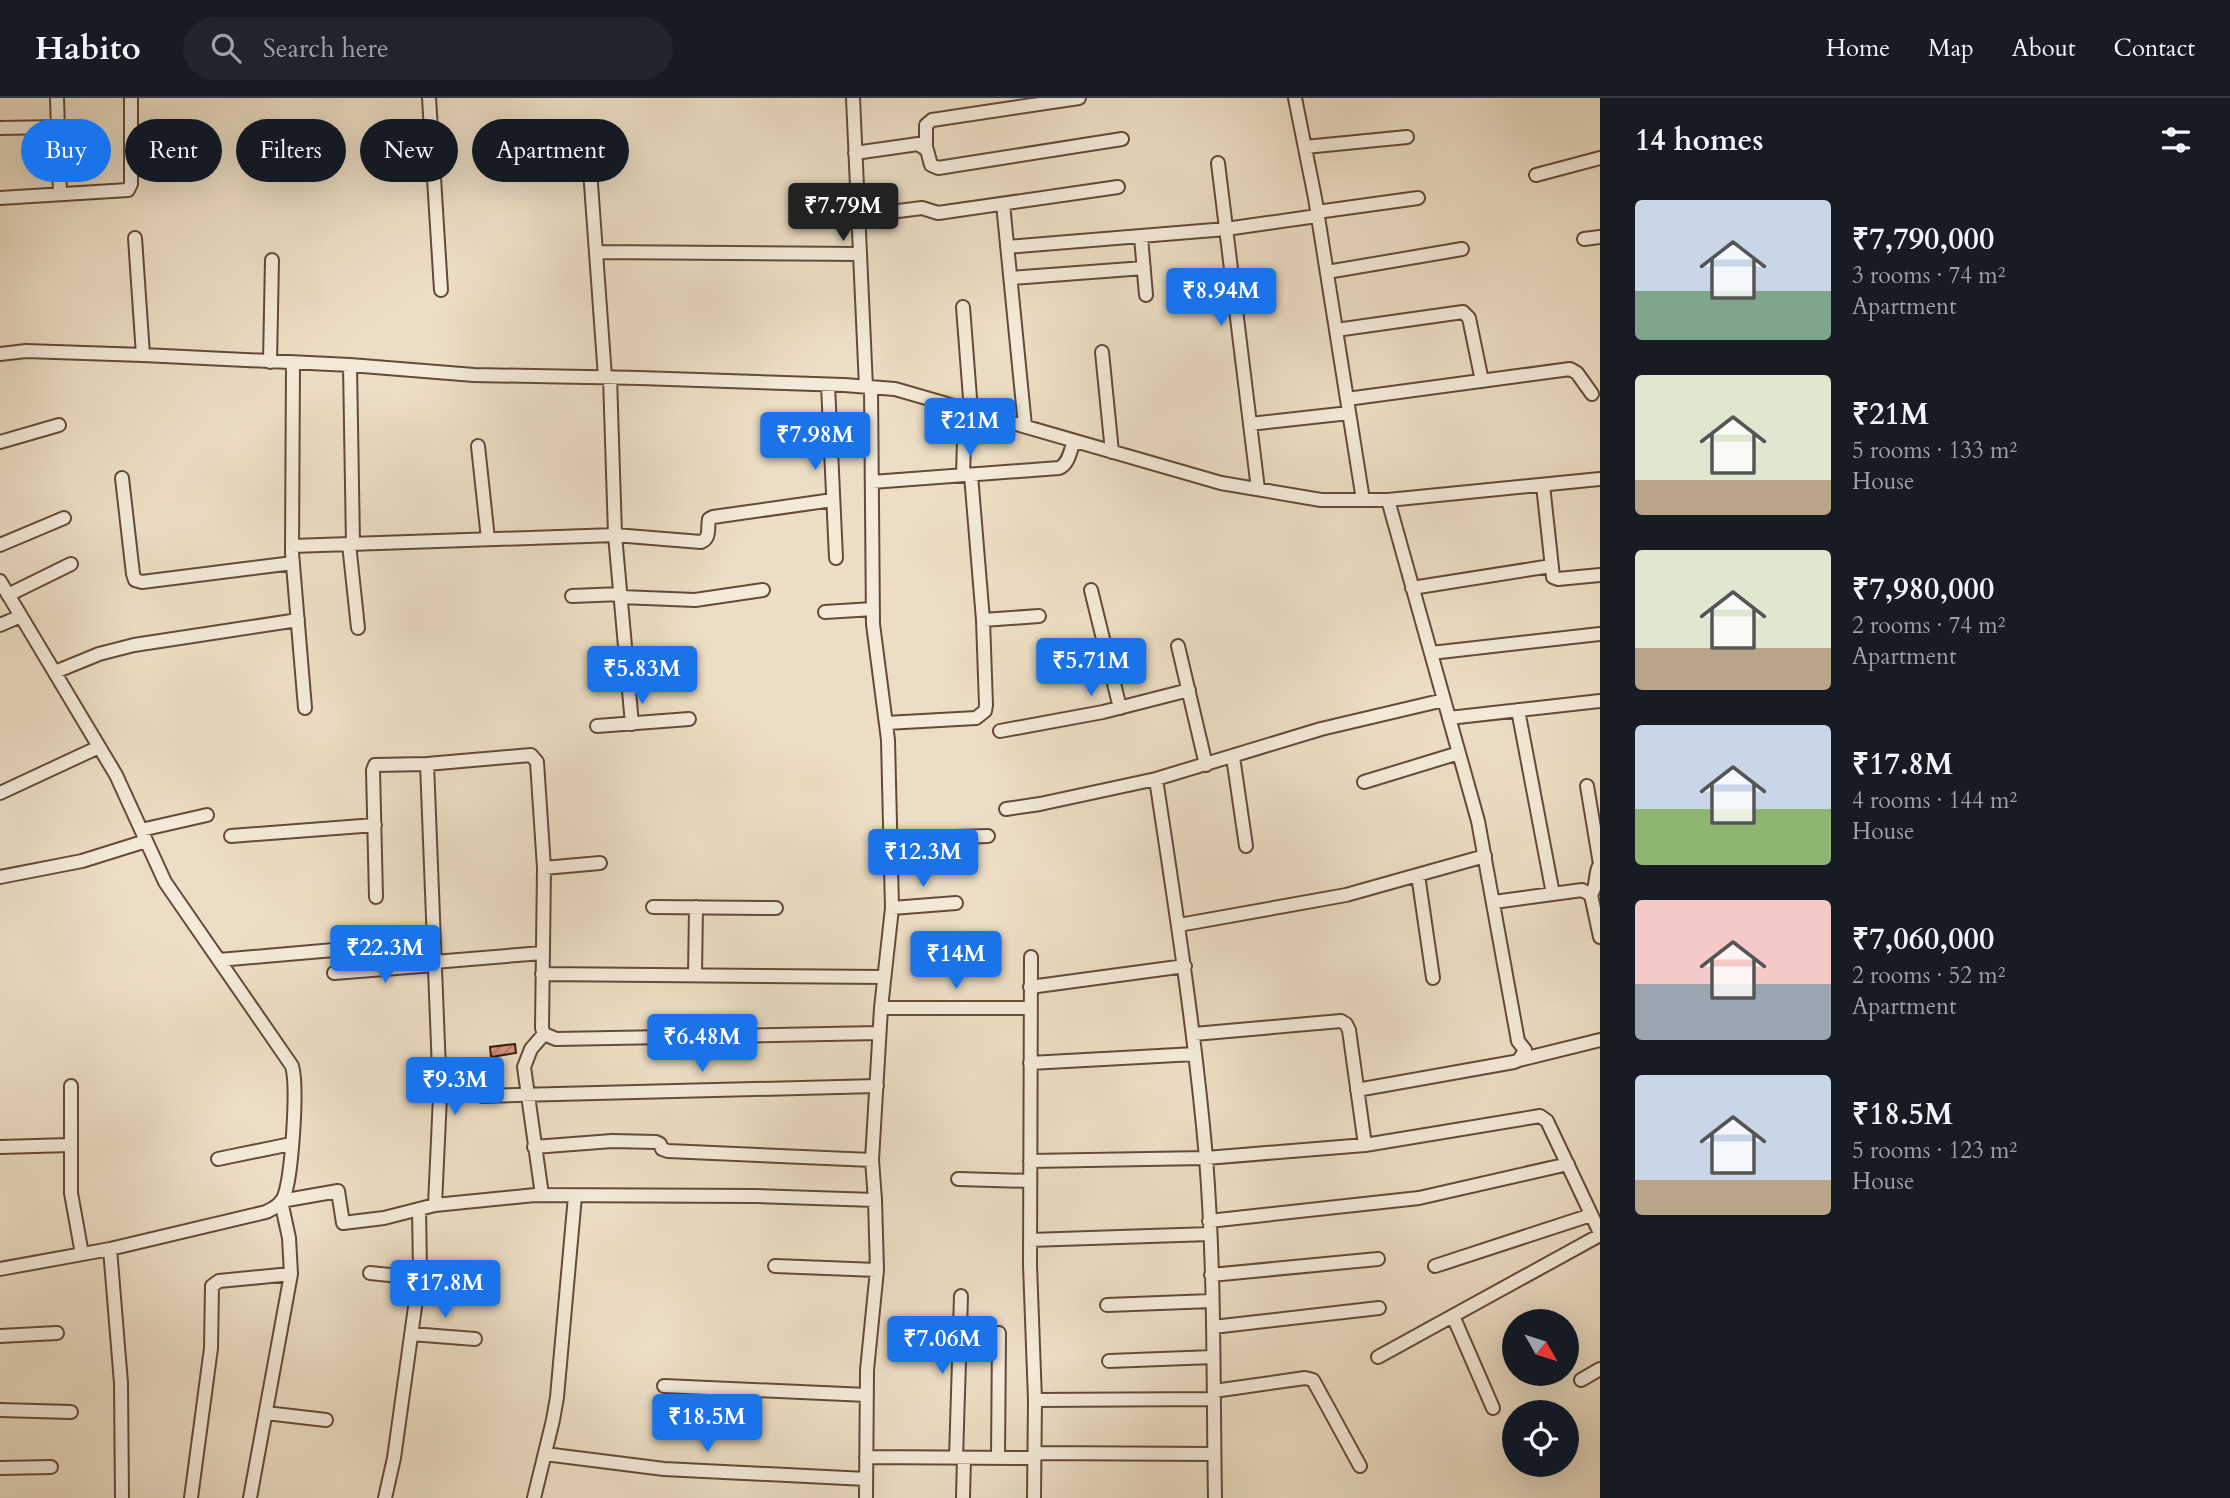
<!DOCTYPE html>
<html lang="en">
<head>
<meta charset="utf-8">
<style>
  :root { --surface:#171b24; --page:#20242c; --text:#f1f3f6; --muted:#9ea1a6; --line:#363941; --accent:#1a73e8 }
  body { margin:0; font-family:Cardo,serif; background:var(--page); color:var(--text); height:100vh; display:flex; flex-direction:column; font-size:26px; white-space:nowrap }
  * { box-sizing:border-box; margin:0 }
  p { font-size:23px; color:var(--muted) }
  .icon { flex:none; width:38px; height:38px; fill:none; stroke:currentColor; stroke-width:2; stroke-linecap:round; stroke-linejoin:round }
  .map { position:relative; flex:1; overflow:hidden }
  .drawer { display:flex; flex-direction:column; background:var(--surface); width:630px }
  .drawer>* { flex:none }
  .guide { position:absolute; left:21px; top:21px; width:665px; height:63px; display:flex; gap:14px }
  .needle { width:46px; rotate:129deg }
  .tools { position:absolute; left:1502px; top:1211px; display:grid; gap:14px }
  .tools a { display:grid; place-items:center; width:77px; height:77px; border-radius:50%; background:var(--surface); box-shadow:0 7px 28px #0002; font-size:35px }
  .price { position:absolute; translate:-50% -60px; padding:0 16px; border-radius:7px; background:var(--accent); color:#fff; font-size:23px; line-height:46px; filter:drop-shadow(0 2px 4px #0008) }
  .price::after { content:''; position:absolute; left:50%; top:42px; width:21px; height:16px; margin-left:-10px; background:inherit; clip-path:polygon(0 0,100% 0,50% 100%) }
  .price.on { background:#222; color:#fff }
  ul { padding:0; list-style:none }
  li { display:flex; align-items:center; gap:21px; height:175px; padding:0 35px }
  li span { display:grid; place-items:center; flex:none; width:196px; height:140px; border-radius:7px; color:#555 }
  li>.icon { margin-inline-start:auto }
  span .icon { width:84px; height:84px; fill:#fffc; stroke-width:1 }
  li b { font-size:30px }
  h2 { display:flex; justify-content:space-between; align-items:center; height:84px; padding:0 35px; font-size:30px }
  .tag { padding:0 24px; border-radius:32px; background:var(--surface); box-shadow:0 7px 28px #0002; font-size:24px; line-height:63px }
  .tag.on { background:var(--accent); color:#fff }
  header { display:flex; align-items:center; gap:42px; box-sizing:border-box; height:98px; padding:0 35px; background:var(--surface); border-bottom:2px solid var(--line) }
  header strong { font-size:33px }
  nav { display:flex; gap:38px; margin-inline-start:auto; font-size:24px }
  .search { width:490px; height:63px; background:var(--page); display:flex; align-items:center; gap:18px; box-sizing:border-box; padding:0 24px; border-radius:38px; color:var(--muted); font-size:26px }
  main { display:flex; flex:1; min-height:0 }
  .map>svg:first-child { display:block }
</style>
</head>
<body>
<header>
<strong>Habito</strong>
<div class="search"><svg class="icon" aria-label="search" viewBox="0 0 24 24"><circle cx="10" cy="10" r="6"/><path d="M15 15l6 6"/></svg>Search here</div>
<nav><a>Home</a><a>Map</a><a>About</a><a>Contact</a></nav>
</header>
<main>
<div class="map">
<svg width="1600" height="1400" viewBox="0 0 1600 1400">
  <defs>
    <pattern id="building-hatch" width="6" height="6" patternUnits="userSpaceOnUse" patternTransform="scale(1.75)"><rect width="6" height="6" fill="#da927e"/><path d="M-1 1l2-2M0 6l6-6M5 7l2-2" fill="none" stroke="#b27665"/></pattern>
  </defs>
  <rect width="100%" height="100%" fill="#ecdec5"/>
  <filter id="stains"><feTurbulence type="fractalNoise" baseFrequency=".00286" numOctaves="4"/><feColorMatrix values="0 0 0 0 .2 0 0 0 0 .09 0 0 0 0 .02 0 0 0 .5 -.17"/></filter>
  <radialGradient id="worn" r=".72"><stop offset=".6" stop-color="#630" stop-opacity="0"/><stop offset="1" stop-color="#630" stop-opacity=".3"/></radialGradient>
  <!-- building -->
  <path fill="url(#building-hatch)" stroke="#391808" stroke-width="2" d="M515,946L516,955L491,959L490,949Z"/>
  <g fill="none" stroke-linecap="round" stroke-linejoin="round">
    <!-- street casing -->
    <g stroke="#664a37" stroke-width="16">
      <path id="street" d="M57,0L60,96
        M429,0L441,192
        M853,0L866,289
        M1295,0L1315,100L1363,402
        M0,30L58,29
        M1305,49L1407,39
        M926,50V27L932,22L1079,0
        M855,55L918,46L927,52L931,67L938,70L1122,41
        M1218,65L1258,391
        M590,72L605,279
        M1536,77L1600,60
        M0,100L128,92L131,86V0
        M1003,106L1025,328
        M1317,114L1418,100
        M858,118L922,110L938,115L1118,89
        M1141,139L1146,197
        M135,140L143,257
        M1584,141L1600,139
        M1007,149L1226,131L1317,118
        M597,154L860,156
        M1327,174L1462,151
        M1011,180L1144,170
        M963,209L971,313
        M1336,232L1463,214L1469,220L1482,283
        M1102,254L1112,354
        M0,256L26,253L143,257L350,267L474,277L640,280L844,287L895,291L1221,385L1321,402H1388L1600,381
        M270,264L272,162
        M293,265L292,455L305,610
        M350,267L353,446
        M610,279L615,437L632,626
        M828,287L836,460
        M1347,301L1570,271L1577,275L1592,296
        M1250,326L1349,315
        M0,344L59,327
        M478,348L488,441
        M963,377L965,311
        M122,380L133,476L135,482L142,484L293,465
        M872,384L1059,370C1069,366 1070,353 1074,343
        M1543,387L1553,479L1558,481L1600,477
        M1388,402L1478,723L1518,943L1525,952L1519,962L1600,942
        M349,446L358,530
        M0,447L64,420
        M292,448L615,437L701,444C711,440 707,430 709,421L713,419L833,402
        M0,483L116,677L165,784L292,968C298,988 292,1082 283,1101C279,1108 272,1111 266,1114L110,1151L0,1171
        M1412,490L1551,468
        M1091,492L1120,610
        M8,497L71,466
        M572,498L621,496
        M621,499L695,502L763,492
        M825,514L873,511
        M983,522L1039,518
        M0,527L21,518
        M1178,548L1206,667
        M1431,555L1600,536
        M627,564L688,560
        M55,574L99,556L134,547L298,522
        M1518,612L1553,796
        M1449,620L1600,603
        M886,625L976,620L985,613L986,607L983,522L971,377
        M597,628L689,621
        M1000,633L1103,614L1189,592
        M1233,659L1246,748
        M427,666L440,998L435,1107
        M1156,681C1175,807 1195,933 1206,1060C1215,1173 1213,1287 1215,1400
        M1364,684L1459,655
        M1587,688L1600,766
        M0,695L99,649
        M1006,711L1040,706L1156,681L1321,631L1444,602
        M141,732L207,717
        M231,738L375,727
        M891,741L988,738
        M544,770L600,765
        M1418,777L1433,880
        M0,779L82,763L146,743
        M1591,797C1598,787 1594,775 1600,766
        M376,799L373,672L375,667L427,666L531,657L537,664L544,770L542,930L544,936L556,941L879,935
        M1494,804L1582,792L1591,797L1600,839
        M653,809L776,810
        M892,810L956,805
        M1179,827L1346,797L1485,758
        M1031,859L1030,1167L1035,1302L1034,1400
        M219,862L345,851
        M434,864L542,855
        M334,875L434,867
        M542,876L884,879
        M695,877L696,809
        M1030,889L1185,868
        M881,910H1030
        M1194,936L1341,923L1346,926L1349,932L1365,1047
        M1030,965L1195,956
        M71,988V1095L82,1156
        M1357,992L1514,964L1519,962
        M482,998L877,988
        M0,1049L70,1047
        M534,1049L612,1043L656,1044L660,1046L662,1051L668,1053L872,1062
        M218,1061L291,1046
        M1030,1063L1206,1060L1365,1047L1540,1018L1547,1023L1600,1135
        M958,1081L1030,1083
        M542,1097L524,969L531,951L544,936
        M1209,1123L1419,1100L1568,1066
        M1030,1142L1210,1136
        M110,1151L121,1285L122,1400
        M775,1168L877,1172
        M1435,1168L1591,1117
        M370,1175L419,1180
        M1211,1177L1378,1161
        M1107,1207L1212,1203
        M1453,1218L1493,1310
        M1213,1229L1379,1210
        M411,1236L475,1241
        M0,1238L57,1235
        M1378,1259L1600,1137
        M1109,1263L1213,1259
        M1581,1282L1600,1271
        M664,1288L867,1297
        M1214,1293L1305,1280L1313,1282L1360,1368
        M1035,1302L1214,1301
        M0,1312L71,1314
        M266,1315L326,1322
        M1035,1355L1214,1356
        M545,1356L664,1371L866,1381
        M866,1359L1035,1360
        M956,1360L961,1198
        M998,1360L999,1235
        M0,1370L51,1369
        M191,1400L211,1250L212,1188L219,1183L291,1176
        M250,1400L291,1176L289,1140L281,1103L338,1093L343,1125L384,1120L435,1107L535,1097L756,1098L875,1102
        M385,1400L394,1360L420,1173L419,1111
        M534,1400L553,1322L557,1299L575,1098
        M866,1400L867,1272L877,1172L875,1102L872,1062L881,910L892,810L888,642L873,526L871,289
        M963,1400L964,1360"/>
    </g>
    <!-- street -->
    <use href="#street" stroke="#f3ead9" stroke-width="12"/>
  </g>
  <rect width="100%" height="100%" filter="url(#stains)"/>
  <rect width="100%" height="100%" fill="url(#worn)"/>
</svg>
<div class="tools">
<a><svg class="needle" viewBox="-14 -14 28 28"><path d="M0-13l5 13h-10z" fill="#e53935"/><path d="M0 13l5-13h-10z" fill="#9ea1a6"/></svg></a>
<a><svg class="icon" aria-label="locate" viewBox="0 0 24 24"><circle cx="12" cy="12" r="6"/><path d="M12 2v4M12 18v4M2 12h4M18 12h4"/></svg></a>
</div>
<b class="price on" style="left:843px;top:145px">₹7.79M</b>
<b class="price" style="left:1221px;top:230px">₹8.94M</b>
<b class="price" style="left:970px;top:360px">₹21M</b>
<b class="price" style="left:815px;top:374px">₹7.98M</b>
<b class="price" style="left:1091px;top:600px">₹5.71M</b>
<b class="price" style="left:642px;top:608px">₹5.83M</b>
<b class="price" style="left:923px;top:791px">₹12.3M</b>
<b class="price" style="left:385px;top:887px">₹22.3M</b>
<b class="price" style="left:956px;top:893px">₹14M</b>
<b class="price" style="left:702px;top:976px">₹6.48M</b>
<b class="price" style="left:455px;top:1019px">₹9.3M</b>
<b class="price" style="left:445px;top:1222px">₹17.8M</b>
<b class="price" style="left:942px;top:1278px">₹7.06M</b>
<b class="price" style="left:707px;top:1356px">₹18.5M</b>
<div class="guide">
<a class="tag on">Buy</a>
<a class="tag">Rent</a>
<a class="tag">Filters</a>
<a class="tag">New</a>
<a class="tag">Apartment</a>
</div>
</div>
<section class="drawer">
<h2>14 homes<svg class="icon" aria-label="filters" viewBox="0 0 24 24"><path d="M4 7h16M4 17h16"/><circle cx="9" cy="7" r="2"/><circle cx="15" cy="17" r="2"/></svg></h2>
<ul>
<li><span style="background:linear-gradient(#c9d6e8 65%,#7fa58c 0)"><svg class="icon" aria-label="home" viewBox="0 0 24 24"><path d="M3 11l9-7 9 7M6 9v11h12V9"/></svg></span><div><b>₹7,790,000</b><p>3 rooms · 74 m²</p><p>Apartment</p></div></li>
<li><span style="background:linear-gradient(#dfe7d0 75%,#b9a48a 0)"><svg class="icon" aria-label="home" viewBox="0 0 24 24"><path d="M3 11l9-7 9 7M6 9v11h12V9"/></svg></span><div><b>₹21M</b><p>5 rooms · 133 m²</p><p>House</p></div></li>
<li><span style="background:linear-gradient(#dfe7d0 70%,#b9a48a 0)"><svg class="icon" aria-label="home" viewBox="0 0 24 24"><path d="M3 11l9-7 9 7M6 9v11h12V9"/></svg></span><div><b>₹7,980,000</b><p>2 rooms · 74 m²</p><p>Apartment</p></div></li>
<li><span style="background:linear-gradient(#c9d6e8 60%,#8fb573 0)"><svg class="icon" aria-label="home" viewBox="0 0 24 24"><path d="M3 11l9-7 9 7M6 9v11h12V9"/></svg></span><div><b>₹17.8M</b><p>4 rooms · 144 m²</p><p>House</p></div></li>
<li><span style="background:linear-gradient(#f6c9c9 60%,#9aa5b1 0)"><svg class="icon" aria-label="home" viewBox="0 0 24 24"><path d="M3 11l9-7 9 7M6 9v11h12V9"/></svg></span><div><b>₹7,060,000</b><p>2 rooms · 52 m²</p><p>Apartment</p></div></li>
<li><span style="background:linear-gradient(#c9d6e8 75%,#b9a48a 0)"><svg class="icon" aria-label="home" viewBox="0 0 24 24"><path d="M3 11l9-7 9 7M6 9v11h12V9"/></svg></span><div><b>₹18.5M</b><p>5 rooms · 123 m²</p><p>House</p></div></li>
</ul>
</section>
</main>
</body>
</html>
